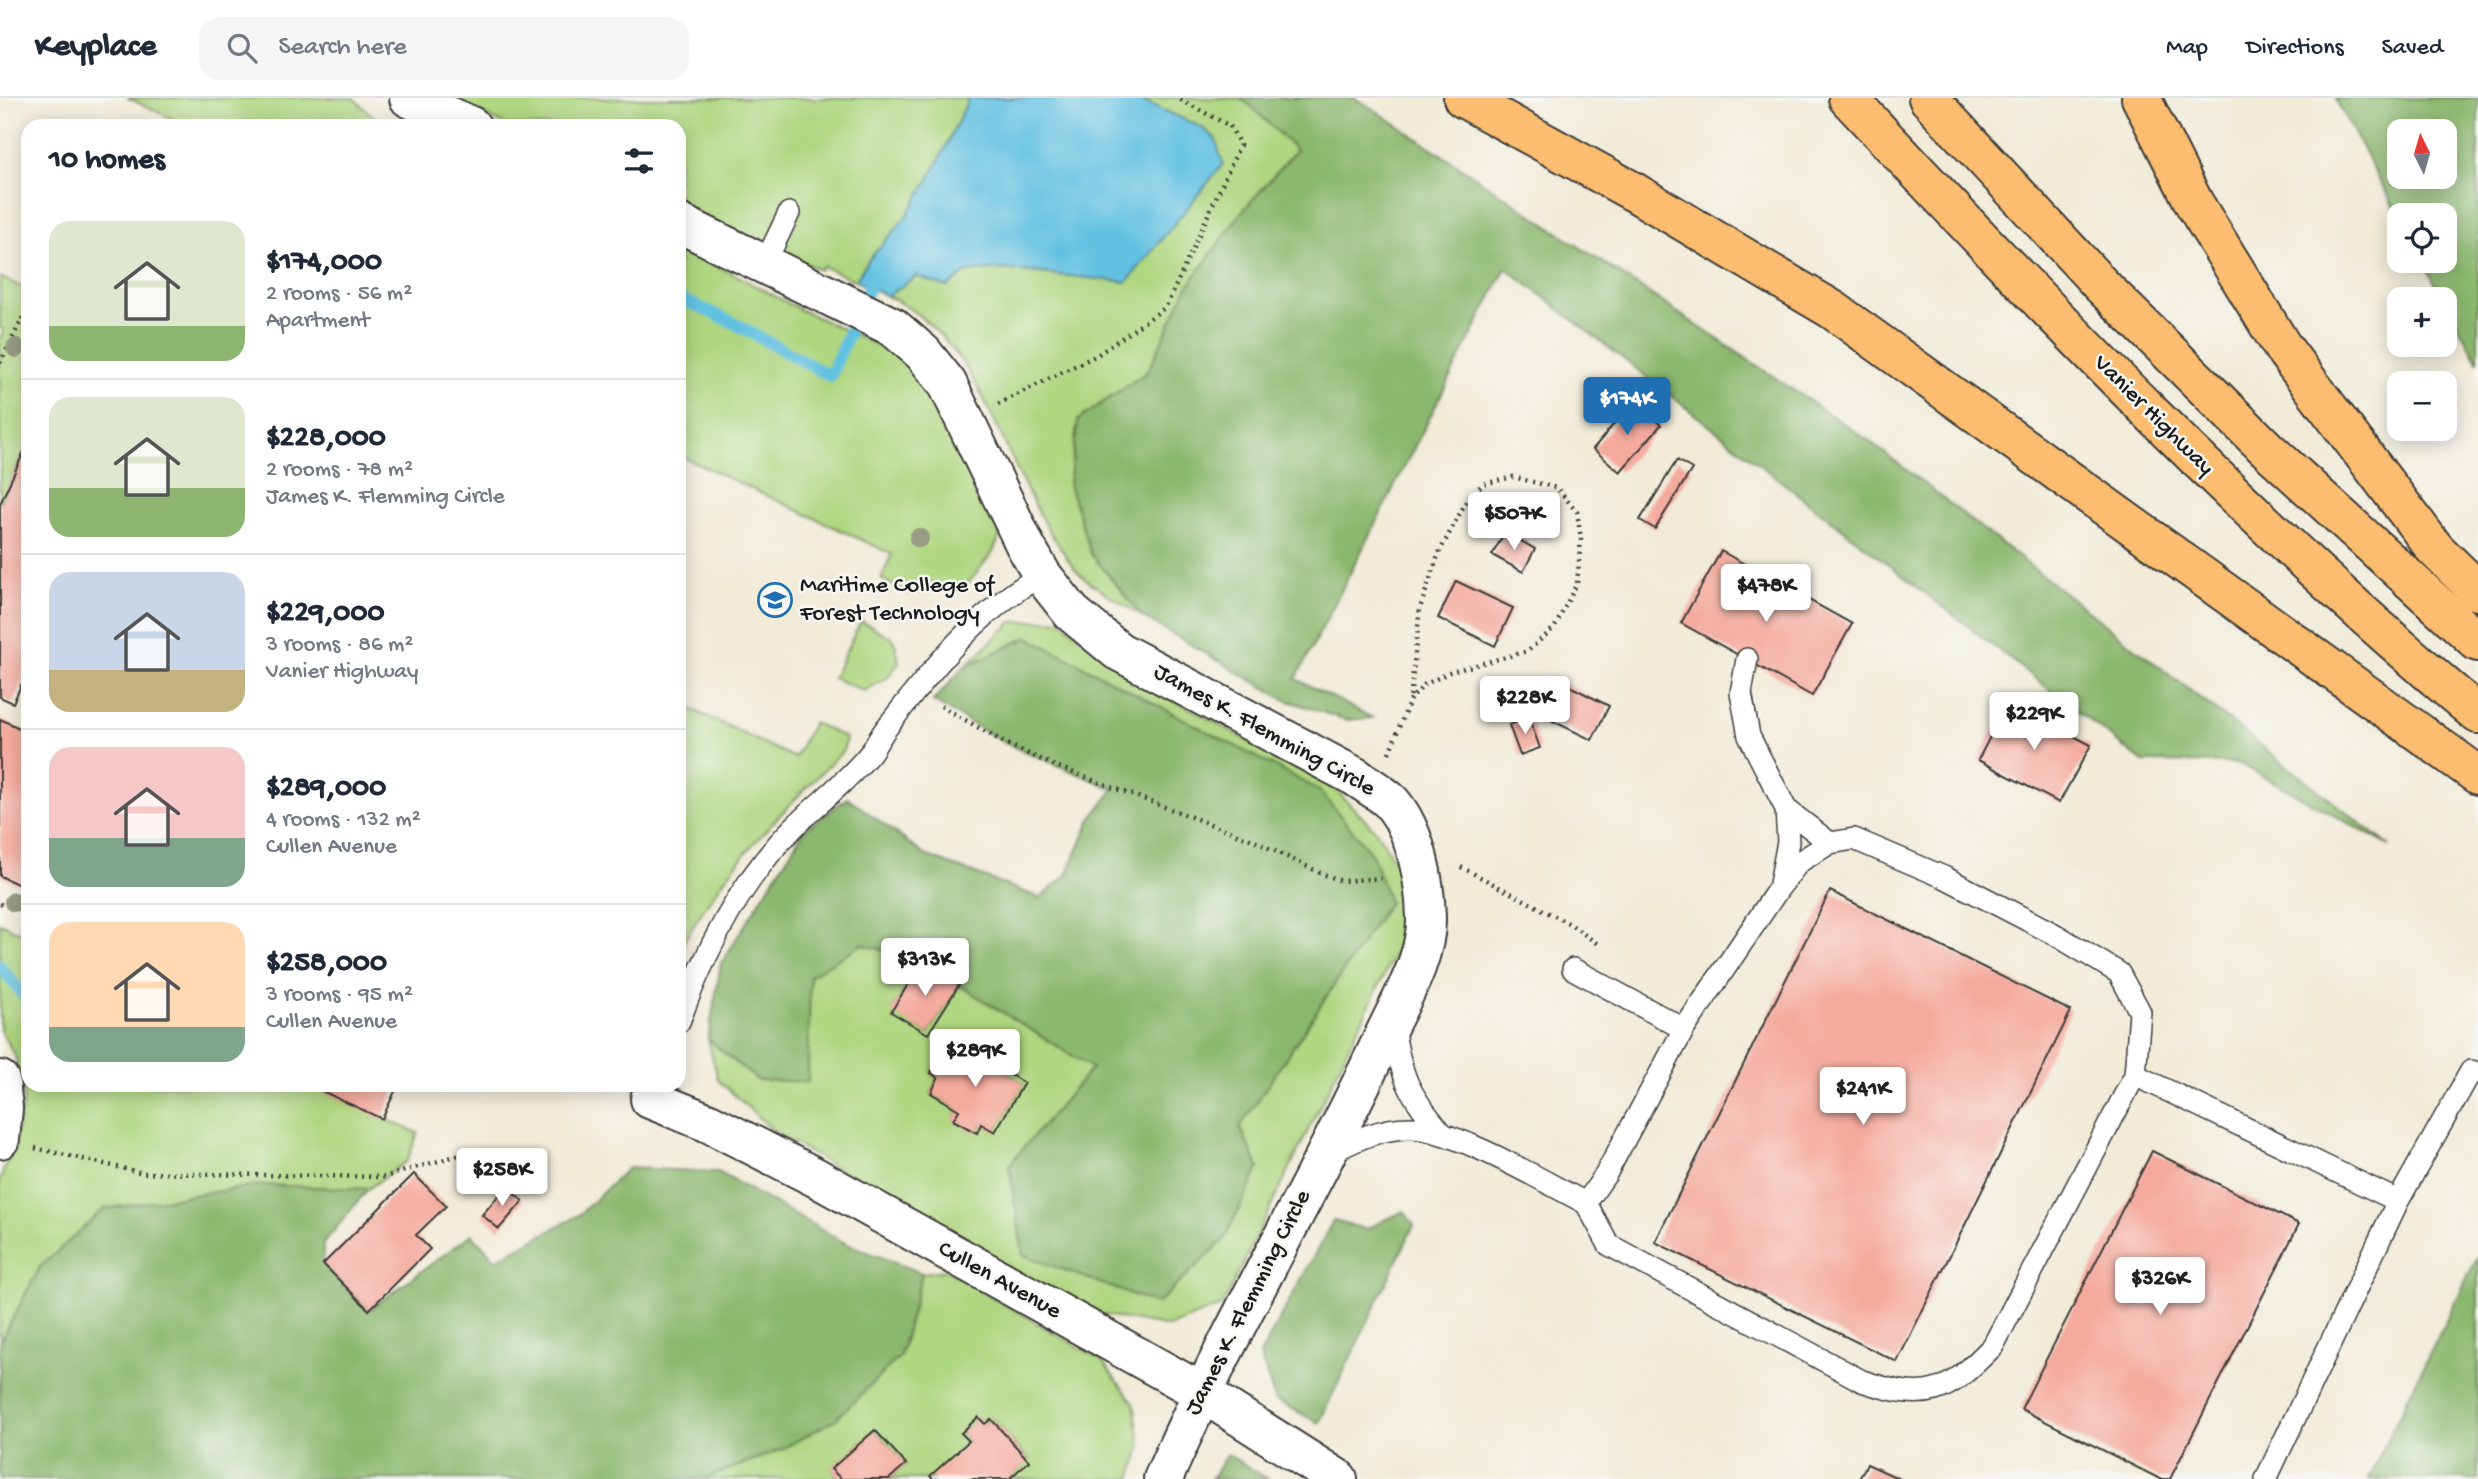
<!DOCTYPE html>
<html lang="en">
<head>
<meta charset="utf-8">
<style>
  :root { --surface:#fff; --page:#f6f6f7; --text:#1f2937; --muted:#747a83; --line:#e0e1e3; --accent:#1f6fb2 }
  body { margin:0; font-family:"Gochi Hand",sans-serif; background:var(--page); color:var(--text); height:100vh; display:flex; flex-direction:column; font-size:26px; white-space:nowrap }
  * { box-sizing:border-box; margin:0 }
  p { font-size:23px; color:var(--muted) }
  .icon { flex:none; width:38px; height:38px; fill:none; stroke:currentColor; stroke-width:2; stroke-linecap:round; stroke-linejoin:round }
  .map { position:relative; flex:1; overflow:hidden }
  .sheet { position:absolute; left:21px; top:21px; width:665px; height:973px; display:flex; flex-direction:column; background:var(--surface); border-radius:21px; box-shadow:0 4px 18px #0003 }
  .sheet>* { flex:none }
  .needle { width:46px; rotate:355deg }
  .tools { position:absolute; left:2387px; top:21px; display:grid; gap:14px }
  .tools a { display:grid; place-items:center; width:70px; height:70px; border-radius:14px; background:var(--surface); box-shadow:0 4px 18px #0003; font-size:35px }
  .price { position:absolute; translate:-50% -60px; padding:0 16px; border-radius:7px; background:#fff; color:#222; font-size:23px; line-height:46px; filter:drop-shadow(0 2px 4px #0008) }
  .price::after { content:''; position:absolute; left:50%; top:42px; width:21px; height:16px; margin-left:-10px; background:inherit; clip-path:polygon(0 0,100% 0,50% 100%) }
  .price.selected { background:var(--accent); color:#fff }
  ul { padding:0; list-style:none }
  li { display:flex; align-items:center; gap:21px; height:175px; padding:0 28px }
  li+li { border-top:2px solid var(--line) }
  li span { display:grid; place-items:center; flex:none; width:196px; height:140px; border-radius:21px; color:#555 }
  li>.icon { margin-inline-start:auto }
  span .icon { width:84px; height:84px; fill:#fffc; stroke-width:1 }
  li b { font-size:30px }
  h2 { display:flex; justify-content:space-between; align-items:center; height:84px; padding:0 28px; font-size:30px }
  header { display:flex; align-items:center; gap:42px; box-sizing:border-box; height:98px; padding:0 35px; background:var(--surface); border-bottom:2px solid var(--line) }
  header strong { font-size:33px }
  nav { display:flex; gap:38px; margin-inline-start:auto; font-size:24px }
  .search { width:490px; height:63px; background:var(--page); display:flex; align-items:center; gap:18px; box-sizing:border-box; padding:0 24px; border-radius:21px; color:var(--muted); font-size:26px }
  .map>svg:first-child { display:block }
</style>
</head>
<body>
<header>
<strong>Keyplace</strong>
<div class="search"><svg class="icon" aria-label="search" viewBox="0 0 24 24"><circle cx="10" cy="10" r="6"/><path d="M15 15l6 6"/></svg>Search here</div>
<nav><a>Map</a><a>Directions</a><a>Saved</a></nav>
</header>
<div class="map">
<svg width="2478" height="1381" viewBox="0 0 2478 1381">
  <rect width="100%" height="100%" fill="#f6f6f2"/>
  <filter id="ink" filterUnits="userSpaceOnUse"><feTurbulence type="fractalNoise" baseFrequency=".0143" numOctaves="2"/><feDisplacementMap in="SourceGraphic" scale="14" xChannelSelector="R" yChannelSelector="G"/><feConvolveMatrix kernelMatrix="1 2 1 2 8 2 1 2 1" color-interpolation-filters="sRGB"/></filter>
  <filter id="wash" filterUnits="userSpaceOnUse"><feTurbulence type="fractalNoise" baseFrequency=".00686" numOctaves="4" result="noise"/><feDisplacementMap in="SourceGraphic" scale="28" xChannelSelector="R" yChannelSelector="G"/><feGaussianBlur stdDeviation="1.57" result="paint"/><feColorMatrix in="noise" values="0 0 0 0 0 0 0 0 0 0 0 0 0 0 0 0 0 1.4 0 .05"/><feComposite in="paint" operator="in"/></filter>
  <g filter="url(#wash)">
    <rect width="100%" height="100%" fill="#f1ebd8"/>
    <!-- green -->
    <path fill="#afd680" stroke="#66794e" stroke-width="2" fill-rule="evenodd" d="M128,0H353L384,28H188Z
      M447,0H969C950,40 933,79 908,115C892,140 868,156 856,183L822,168L820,172L679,107V28H508Z
      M1137,0H1238L1250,7L1297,52L1240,116L1148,273L1078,322L1069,386L1091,455L1143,519C1123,505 1099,493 1081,477C1071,469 1064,454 1056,443C1000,362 984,243 887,198L917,178L947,189L967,174L1001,171L1127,183L1222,66L1215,40L1201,29Z
      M679,147L801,212L884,250L910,267L947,318L1004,428L993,454L966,488L909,496L881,481L892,456L679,357Z
      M0,179L28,192V345L0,406V241L4,232L0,230Z
      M1060,522L1121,572L1335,691L1377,734L1403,776L1402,840L1223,1207L1168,1229L1084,1213L776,1035L718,982L708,941L757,982L810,878L862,846L922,864L892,913L928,936L959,887L1092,970L1009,1067L1259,1070L1240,1029L1389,804L1028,539L964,569L1012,524ZM960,947L1024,985L995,1033L981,1026L977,1034L954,1022L959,1012L931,995L938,980L931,974L943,955L951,961Z
      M861,523L894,541L899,565L887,580L864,593L833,580Z
      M687,609L795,660L813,624L846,640L843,653C778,718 722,771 679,853V624Z
      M0,825L28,838V987H309L418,1035L407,1063L368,1091L259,1087L0,1244V1082L14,1045L24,1000L15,957L0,932Z
      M946,1172L1101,1262L1134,1305L1141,1350L1131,1381H1009L1029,1362L991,1321L985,1326L978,1320L961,1335L969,1343L933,1381H889L906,1366L875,1332L832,1371L841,1381H704L782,1351L900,1258L922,1175Z"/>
    <!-- forest -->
    <path fill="#8bb76e" stroke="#546a45" stroke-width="2" fill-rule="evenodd" d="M1238,0H1354L1372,10L1868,342L2390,748L2239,665L2143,664L1506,170L1296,581L1373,620L1346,622L1286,602L1143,519L1091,456L1069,386L1078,322L1148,273L1186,191L1240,116L1296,52L1250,7Z
      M2335,0H2478V264L2423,163H2445V117L2399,118ZM2399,33H2445V79H2399Z
      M1028,539L1319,692L1372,756L1389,804L1240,1029L1259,1070L1224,1142L1157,1206L1023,1157L1009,1067L1092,970L922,864L862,846L810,878L808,984L757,982L708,941L721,865L805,731L848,700L925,757L1040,800L1067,777L1091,721L1114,691L1005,645L933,603L964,569Z
      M628,1070L718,1074L847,1146L922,1175L900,1258L836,1321L782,1351L704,1381H0V1244L40,1169L104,1111L259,1087L368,1091L323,1146V1166L369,1212L472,1136L496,1162L579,1117Z
      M1404,1113L1414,1127L1319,1325L1275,1302L1260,1257L1333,1123L1366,1131Z
      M2478,1158V1381H2368Z
      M1227,1356L1268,1381H1211Z"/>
    <!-- water -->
    <path fill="#62c1e1" stroke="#3f6e7e" stroke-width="2" d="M969,0H1137L1201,29L1215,40L1223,66L1127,184L1001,171L967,174L947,189L917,178L887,198L856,183C868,156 892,140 908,115C933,79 950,40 969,0Z"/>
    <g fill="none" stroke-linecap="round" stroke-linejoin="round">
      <!-- stream -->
      <path stroke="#62c1e1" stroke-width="12" d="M679,200L732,224L830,278L869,189
        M0,868L28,903"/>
    </g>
    <g id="blocks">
      <!-- building -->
      <path fill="#f5aa9e" d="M1633,303L1661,327L1620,374L1593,351Z
        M28,345V572L13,605L0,599V406Z
        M1677,362L1692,371L1655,431L1640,422Z
        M1505,434L1535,451L1523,474L1492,457Z
        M1721,453L1852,526L1812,598L1681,525Z
        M1456,483L1513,510L1495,548L1438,520Z
        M1554,580L1609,608L1592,642L1536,615Z
        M2008,604L2091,647L2059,705L1978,662Z
        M1529,620L1540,650L1520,657L1509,627Z
        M0,621L28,634V791L0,778Z
        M1830,793L2071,913L1897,1264L1655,1144Z
        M922,864L959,887L928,936L891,914Z
        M960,947L1024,985L995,1034L981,1026L977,1035L953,1022L959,1012L931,995L938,980L931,975L943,955L951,961Z
        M309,987H398L382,1021Z
        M2152,1053L2299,1126L2170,1381H2160L2021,1311Z
        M414,1076L446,1108L416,1137L430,1151L369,1212L323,1166Z
        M506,1089L523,1103L499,1131L482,1117Z
        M978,1319L985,1326L991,1321L1029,1363L1009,1381H933L930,1378L969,1343L961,1335Z
        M875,1332L906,1366L889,1381H841L831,1371Z
        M1867,1366L1900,1381H1859Z"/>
    </g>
  </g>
  <g filter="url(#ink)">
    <use href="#blocks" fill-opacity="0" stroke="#3c3b38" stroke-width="2"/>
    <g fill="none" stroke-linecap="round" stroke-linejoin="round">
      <!-- service casing -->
      <g stroke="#3c3b38" stroke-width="24">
        <path id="service" d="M764,167L789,115
          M1747,561L1741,595L1749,638L1786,711L1788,744L1780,786
          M1786,711L1830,745
          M1573,871L1684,931
          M679,924C705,853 740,783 794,729C819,704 849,682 871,654C877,646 881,636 888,628C933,570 977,513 1042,477
          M1393,928C1401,978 1408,996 1442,1035
          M2135,977L2398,1103L2471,973L2478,975
          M1330,1055C1355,1042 1382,1029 1412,1030C1457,1032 1542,1083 1586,1105L1606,1076L1684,931L1779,790L1799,764L1830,745L1854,741L1946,780L2056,837L2119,875L2140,914L2135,977L1993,1248C1945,1297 1929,1305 1862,1283L1609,1147L1586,1105
          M2266,1381L2398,1103"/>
      </g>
      <!-- minor casing -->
      <g stroke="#3c3b38" stroke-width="42">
        <path id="minor" d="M409,0L471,28
          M679,125L893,229L923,255L947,285L1025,447L1042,477L1072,515L1118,553L1356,679C1367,687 1382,695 1391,704C1416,732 1425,783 1426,820C1427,862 1398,906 1381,944C1313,1092 1228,1231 1163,1381
          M0,982L3,1010L0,1041
          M650,1001L709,1025L817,1080L1201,1294L1338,1381"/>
      </g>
      <!-- motorway casing -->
      <g stroke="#3c3b38" stroke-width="42">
        <path id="motorway" d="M1463,0L1634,94L1833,212L2478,677
          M1848,0C2049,215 2252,427 2478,616
          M1928,0L2102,188L2267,351L2478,544
          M2141,0L2194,105L2283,250L2435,451L2478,493"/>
      </g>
      <!-- path -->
      <path stroke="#3c3b38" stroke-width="4.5" stroke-dasharray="2 5" stroke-linecap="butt" d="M0,265L28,209
        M998,306L1097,257L1166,209L1240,47L1230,28L1177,0
        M941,608L1005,645L1053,667L1250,741L1323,776L1342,783L1384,780
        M1389,655L1410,602L1424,587L1450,574L1528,553L1555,529L1577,485L1581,441L1577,414L1557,390L1513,379L1483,386L1468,400L1439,455L1420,510L1410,602
        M1461,769L1570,826L1599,847
        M0,806L28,814
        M35,1050L143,1075L384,1079L469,1054"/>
      <!-- service -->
      <use href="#service" stroke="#fff" stroke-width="21"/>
      <!-- minor -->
      <use href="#minor" stroke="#fff" stroke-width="38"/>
      <!-- motorway -->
      <use href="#motorway" stroke="#fcbd6f" stroke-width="38"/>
    </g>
    <!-- trees -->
    <g fill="#989d84">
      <circle cx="16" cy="250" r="10"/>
      <circle cx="919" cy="440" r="10"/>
      <circle cx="14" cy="804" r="10"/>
    </g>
  </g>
  <!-- icons -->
  <defs>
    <g id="university-ring" transform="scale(1.75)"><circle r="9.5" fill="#f6f6f2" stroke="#1f6fb2" stroke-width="1.5"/><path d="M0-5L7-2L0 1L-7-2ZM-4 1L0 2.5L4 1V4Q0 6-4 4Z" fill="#1f6fb2"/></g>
  </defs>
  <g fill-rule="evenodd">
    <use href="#university-ring" x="775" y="502"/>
  </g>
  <g text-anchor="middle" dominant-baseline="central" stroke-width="5" stroke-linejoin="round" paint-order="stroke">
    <!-- street labels -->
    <g font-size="24" fill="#1c1c1c" stroke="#f6f6f2">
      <text transform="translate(2153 318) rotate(45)">Vanier Highway</text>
      <text transform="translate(1264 633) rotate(29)">James K. Flemming Circle</text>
      <text transform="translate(999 1183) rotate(29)">Cullen Avenue</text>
      <text transform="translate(1249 1205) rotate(-63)">James K. Flemming Circle</text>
    </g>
    <!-- poi labels -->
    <g font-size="24" fill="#1c1c1c" stroke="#f6f6f2" text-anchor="start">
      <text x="800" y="488">Maritime College of<tspan x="800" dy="28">Forest Technology</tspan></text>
    </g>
  </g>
</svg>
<div class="tools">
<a><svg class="needle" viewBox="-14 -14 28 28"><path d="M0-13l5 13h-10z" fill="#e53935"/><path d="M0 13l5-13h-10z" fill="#747a83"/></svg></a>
<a><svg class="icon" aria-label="locate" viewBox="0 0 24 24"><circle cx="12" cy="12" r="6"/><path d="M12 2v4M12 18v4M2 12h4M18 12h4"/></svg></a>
<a>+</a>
<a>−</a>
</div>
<b class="price selected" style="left:1627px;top:339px">$174K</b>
<b class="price" style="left:1514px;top:454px">$507K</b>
<b class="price" style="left:1766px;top:526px">$478K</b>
<b class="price" style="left:1525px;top:638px">$228K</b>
<b class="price" style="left:2034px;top:654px">$229K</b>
<b class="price" style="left:925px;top:900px">$313K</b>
<b class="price" style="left:975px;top:991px">$289K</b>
<b class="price" style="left:1863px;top:1029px">$241K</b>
<b class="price" style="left:502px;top:1110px">$258K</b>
<b class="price" style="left:2160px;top:1219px">$326K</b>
<section class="sheet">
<h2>10 homes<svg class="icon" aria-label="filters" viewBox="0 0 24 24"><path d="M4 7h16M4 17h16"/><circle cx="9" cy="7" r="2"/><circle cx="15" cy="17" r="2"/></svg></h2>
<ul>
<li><span style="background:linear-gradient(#dfe7d0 75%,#8fb573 0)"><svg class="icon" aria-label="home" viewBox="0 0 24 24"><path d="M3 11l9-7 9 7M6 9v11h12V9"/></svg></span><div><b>$174,000</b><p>2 rooms · 56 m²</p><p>Apartment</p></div></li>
<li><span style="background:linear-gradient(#dfe7d0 65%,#8fb573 0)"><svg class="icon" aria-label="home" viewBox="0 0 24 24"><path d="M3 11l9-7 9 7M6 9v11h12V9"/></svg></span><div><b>$228,000</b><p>2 rooms · 78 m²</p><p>James K. Flemming Circle</p></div></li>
<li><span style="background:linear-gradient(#c9d6e8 70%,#c2b280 0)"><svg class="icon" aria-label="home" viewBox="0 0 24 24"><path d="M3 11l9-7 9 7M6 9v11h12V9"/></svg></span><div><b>$229,000</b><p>3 rooms · 86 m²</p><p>Vanier Highway</p></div></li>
<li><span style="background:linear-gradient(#f6c9c9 65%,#7fa58c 0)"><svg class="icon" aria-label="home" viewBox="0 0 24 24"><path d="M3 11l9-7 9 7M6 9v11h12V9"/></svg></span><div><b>$289,000</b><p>4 rooms · 132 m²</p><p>Cullen Avenue</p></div></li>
<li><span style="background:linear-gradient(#ffd9b3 75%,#7fa58c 0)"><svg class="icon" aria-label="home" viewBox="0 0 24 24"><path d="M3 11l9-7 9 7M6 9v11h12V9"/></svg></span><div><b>$258,000</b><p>3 rooms · 95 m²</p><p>Cullen Avenue</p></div></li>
</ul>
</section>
</div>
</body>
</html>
